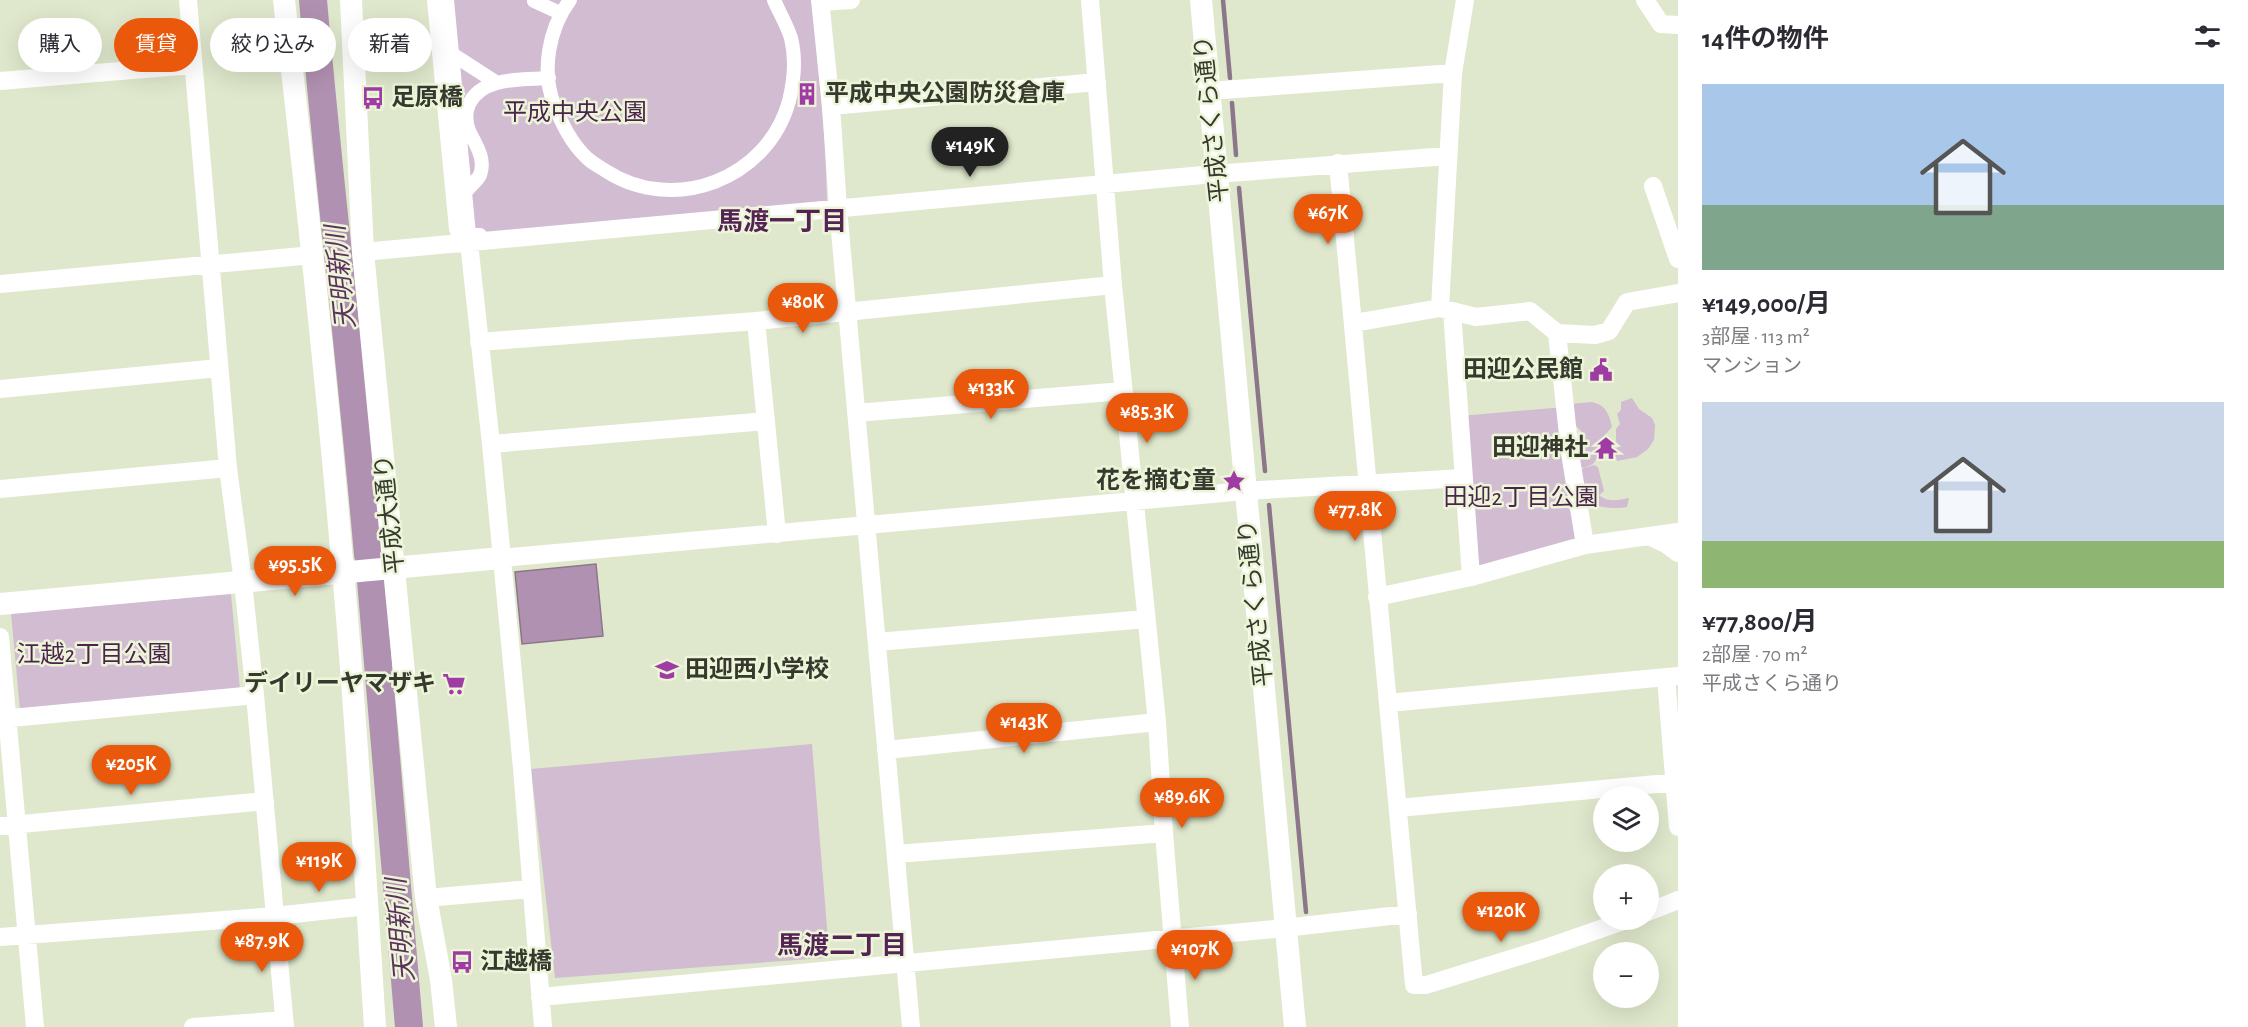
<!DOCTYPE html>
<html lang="ja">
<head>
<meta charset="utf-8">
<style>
  :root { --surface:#fff; --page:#f7f7f7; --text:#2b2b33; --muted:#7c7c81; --accent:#ea580c }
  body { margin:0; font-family:"Alegreya Sans","Noto Sans JP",sans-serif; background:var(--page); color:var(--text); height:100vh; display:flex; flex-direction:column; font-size:22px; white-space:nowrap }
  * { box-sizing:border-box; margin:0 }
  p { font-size:20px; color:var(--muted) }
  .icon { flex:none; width:33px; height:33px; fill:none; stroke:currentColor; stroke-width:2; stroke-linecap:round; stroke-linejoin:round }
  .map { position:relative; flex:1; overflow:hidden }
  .details { display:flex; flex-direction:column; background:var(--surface); width:570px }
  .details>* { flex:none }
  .hud { position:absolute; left:18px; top:18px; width:570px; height:54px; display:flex; gap:12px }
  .tools { position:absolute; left:1593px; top:786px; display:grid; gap:12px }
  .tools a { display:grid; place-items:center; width:66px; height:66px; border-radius:50%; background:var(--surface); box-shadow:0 6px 24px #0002; font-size:30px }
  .price { position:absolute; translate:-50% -51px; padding:0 14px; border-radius:21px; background:var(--accent); color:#fff; font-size:20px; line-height:39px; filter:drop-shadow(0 2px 3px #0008) }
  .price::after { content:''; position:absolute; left:50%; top:36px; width:18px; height:14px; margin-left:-9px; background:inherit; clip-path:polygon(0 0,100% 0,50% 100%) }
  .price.current { background:#222; color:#fff }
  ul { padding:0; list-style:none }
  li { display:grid; align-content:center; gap:12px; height:318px; padding:0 24px }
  li span { display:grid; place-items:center; height:186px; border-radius:0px; color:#555 }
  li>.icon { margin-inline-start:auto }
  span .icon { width:108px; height:108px; fill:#fffc; stroke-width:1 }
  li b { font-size:26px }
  h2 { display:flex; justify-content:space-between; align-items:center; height:72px; padding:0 24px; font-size:26px }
  .pill { padding:0 21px; border-radius:27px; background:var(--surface); box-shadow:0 6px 24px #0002; font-size:21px; line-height:54px }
  .pill.current { background:var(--accent); color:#fff }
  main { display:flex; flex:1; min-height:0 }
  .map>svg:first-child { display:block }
</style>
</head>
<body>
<main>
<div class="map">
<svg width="1678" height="1027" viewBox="0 0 1678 1027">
  <rect width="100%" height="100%" fill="#dfe8cc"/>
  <!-- green -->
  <path fill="#d1bcd1" d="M442,0H812L825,144L827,202L467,237Z
    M1632,398L1639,409L1652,418L1655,425L1654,440L1648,449L1637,457L1617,461L1614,451L1619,446L1616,442V429L1620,424L1617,414L1621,410V402Z
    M1592,402C1606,405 1609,414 1612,427L1599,442L1603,449L1593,464L1584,468L1575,465V442L1583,433L1574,424L1571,404Z
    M1565,407L1585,545L1471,577L1460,416Z
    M1594,465L1598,467L1604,491L1599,495C1608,503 1618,500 1629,498L1627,507C1614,510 1599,506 1585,504L1578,470Z
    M231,594L240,690L20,710L11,613Z
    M812,744L829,952H823L824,958L555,978L531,769Z"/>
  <!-- water -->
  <path fill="#b191b1" stroke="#8c778a" stroke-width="1.5" d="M596,564L603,636L522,644L515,572Z"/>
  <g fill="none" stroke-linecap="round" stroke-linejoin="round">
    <!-- stream -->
    <path stroke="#8c778a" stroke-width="4.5" d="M1223,0L1230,78
      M1232,103L1236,155
      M1239,188L1265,471
      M1269,505L1306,912"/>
    <!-- river -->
    <path stroke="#b191b1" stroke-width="28" d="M313,0C329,185 352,370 368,555
      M371,581L409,1027"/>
    <!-- pedestrian -->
    <path stroke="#fff" stroke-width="14" d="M447,0L469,235H480
      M570,0C549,28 541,71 554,104C562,124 571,143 587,158C592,163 600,167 606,171C674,215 768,179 789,101C794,81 796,58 791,38C787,25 779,12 774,0
      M534,1L560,13
      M452,54L497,83
      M465,193C469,187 477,181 480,175C486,159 476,145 469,131C466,124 465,112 469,104C482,76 523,80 549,78"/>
    <!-- minor -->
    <path stroke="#fff" stroke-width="18" d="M188,0L228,468L243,582L255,695L285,1027
      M436,0L458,229L469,243L491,444L522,768L543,1027
      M820,0L831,106L838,208L911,1027
      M1090,0L1113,285L1157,722L1164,833L1180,1027
      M1645,0L1661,24L1678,25
      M821,2L851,0
      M0,81L193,65
      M1209,91L1453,73
      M831,106L1097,82
      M1338,163L1414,985H1426L1546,948L1626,920
      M1653,186L1678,259
      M363,252L1203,175L1447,156
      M0,284L313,255
      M1440,308L1453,73L1465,0
      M1452,311L1471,577
      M756,321L777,534
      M1354,323L1440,308L1476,317L1530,311L1557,333L1595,335L1609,331L1627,302L1678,293
      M1557,333L1570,453L1585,545
      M479,342L756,321L1113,285
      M0,389L219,368
      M856,413L1123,391
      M491,444L766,421
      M0,489L228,468
      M1649,536L1666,544L1678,553
      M501,558L1245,491L1463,478
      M1377,597L1471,577L1585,545L1678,532
      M0,637L35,1027
      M877,642L1146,619
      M1666,677L1678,827
      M1388,703L1678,676
      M0,719L255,695
      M886,750L1157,722
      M1398,808L1678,782
      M0,826L265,801
      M896,854L1164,833
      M426,898L530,889
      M1648,912L1678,900
      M0,937L275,916L367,906
      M540,997L1275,929L1408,914
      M193,1027L284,1020"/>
    <!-- tertiary -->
    <path stroke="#fff" stroke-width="22" d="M284,0C306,191 327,381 343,572C357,724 365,875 375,1027
      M351,0L363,252L426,898L441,980L446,1027
      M1201,0L1295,1027
      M0,604L501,558"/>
  </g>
  <!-- icons -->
  <defs>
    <g id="building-bare" transform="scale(1.8)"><path d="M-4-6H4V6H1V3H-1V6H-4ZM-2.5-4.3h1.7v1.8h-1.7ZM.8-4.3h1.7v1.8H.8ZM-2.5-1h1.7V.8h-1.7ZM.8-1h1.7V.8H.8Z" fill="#9f3ca3" stroke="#edf5d9" stroke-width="2.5" paint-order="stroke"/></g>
    <g id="bus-bare" transform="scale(1.8)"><path d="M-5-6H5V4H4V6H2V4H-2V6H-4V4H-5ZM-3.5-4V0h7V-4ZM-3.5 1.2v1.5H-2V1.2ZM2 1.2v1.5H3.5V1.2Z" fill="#9f3ca3" stroke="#edf5d9" stroke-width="2.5" paint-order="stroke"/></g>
    <g id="civic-bare" transform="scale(1.8)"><path d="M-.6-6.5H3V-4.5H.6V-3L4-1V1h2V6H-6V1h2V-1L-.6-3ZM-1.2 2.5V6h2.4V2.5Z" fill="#9f3ca3" stroke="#edf5d9" stroke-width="2.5" paint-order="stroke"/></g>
    <g id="temple-bare" transform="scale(1.8)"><path d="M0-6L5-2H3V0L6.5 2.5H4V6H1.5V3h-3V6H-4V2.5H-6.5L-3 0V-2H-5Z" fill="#9f3ca3" stroke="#edf5d9" stroke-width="2.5" paint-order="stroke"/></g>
    <g id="sight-bare" transform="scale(1.8)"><path d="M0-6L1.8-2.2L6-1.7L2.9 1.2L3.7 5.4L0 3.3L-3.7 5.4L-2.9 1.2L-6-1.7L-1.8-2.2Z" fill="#9f3ca3" stroke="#edf5d9" stroke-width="2.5" paint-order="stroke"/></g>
    <g id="school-bare" transform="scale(1.8)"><path d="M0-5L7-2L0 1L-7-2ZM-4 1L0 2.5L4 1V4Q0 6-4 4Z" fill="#9f3ca3" stroke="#edf5d9" stroke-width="2.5" paint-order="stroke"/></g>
    <g id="supermarket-bare" transform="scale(1.8)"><path d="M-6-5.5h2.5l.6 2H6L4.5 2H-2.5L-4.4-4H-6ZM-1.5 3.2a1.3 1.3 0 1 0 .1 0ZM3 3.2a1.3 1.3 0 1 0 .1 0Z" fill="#9f3ca3" stroke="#edf5d9" stroke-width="2.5" paint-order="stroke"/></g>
  </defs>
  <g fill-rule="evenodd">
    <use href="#building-bare" x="807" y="94"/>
    <use href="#bus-bare" x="373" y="98"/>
    <use href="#civic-bare" x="1601" y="370"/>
    <use href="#temple-bare" x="1606" y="448"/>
    <use href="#sight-bare" x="1234" y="481"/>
    <use href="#school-bare" x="667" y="670"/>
    <use href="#supermarket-bare" x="454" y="684"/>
    <use href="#bus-bare" x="462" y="962"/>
  </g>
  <g text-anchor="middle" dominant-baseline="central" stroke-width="5" stroke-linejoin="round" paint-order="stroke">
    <!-- poi labels -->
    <g font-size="24" font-weight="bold" fill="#35392e" stroke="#edf5d9" text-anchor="start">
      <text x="825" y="94">平成中央公園防災倉庫</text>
      <text x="391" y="98">足原橋</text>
      <text x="1583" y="370" text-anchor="end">田迎公民館</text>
      <text x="1588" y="448" text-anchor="end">田迎神社</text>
      <text x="1216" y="481" text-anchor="end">花を摘む童</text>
      <text x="685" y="670">田迎西小学校</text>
      <text x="436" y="684" text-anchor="end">デイリーヤマザキ</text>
      <text x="480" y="962">江越橋</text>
    </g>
    <!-- park labels -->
    <g font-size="24" fill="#4c234d" stroke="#edf5d9">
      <text x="575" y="113">平成中央公園</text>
      <text x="1521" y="498">田迎2丁目公園</text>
      <text x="94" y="655">江越2丁目公園</text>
    </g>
    <!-- street labels -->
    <g font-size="24" fill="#35392e" stroke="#edf5d9">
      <text transform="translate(1212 119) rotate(-96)">平成さくら通り</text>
      <text transform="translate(390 514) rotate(-96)">平成大通り</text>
      <text transform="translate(1256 603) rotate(-96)">平成さくら通り</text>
    </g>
    <!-- neighbourhood labels -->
    <g font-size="26" font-weight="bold" fill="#532354" stroke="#edf5d9">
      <text x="782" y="222">馬渡一丁目</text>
      <text x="842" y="946">馬渡二丁目</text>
    </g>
    <!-- water labels -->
    <g font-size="26" font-style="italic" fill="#5c325d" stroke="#edf5d9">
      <text transform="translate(341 277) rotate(-96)">天明新川</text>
      <text transform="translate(401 930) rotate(-95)">天明新川</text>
    </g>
  </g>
</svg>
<div class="tools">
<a><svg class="icon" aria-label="layers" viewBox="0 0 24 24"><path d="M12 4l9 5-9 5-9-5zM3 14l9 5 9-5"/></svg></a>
<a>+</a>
<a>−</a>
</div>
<b class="price current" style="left:970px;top:178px">¥149K</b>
<b class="price" style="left:1328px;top:245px">¥67K</b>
<b class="price" style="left:803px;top:334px">¥80K</b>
<b class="price" style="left:991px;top:420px">¥133K</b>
<b class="price" style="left:1147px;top:444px">¥85.3K</b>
<b class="price" style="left:1355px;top:542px">¥77.8K</b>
<b class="price" style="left:295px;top:597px">¥95.5K</b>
<b class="price" style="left:1024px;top:754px">¥143K</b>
<b class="price" style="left:131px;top:796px">¥205K</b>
<b class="price" style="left:1182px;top:829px">¥89.6K</b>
<b class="price" style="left:319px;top:893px">¥119K</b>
<b class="price" style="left:1501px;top:943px">¥120K</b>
<b class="price" style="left:262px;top:973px">¥87.9K</b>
<b class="price" style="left:1195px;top:981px">¥107K</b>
<div class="hud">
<a class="pill">購入</a>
<a class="pill current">賃貸</a>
<a class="pill">絞り込み</a>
<a class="pill">新着</a>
</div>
</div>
<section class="details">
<h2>14件の物件<svg class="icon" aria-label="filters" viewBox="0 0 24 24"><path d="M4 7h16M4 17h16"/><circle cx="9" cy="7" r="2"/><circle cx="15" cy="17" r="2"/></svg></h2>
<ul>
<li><span style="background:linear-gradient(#a9c7e8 65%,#7fa58c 0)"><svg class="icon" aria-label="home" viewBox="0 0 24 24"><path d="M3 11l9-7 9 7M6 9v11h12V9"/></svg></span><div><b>¥149,000/月</b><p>3部屋 · 113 m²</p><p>マンション</p></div></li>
<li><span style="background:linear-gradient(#c9d6e8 75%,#8fb573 0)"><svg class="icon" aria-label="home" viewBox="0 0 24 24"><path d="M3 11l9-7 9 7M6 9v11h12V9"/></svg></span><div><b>¥77,800/月</b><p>2部屋 · 70 m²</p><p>平成さくら通り</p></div></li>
</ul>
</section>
</main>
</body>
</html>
